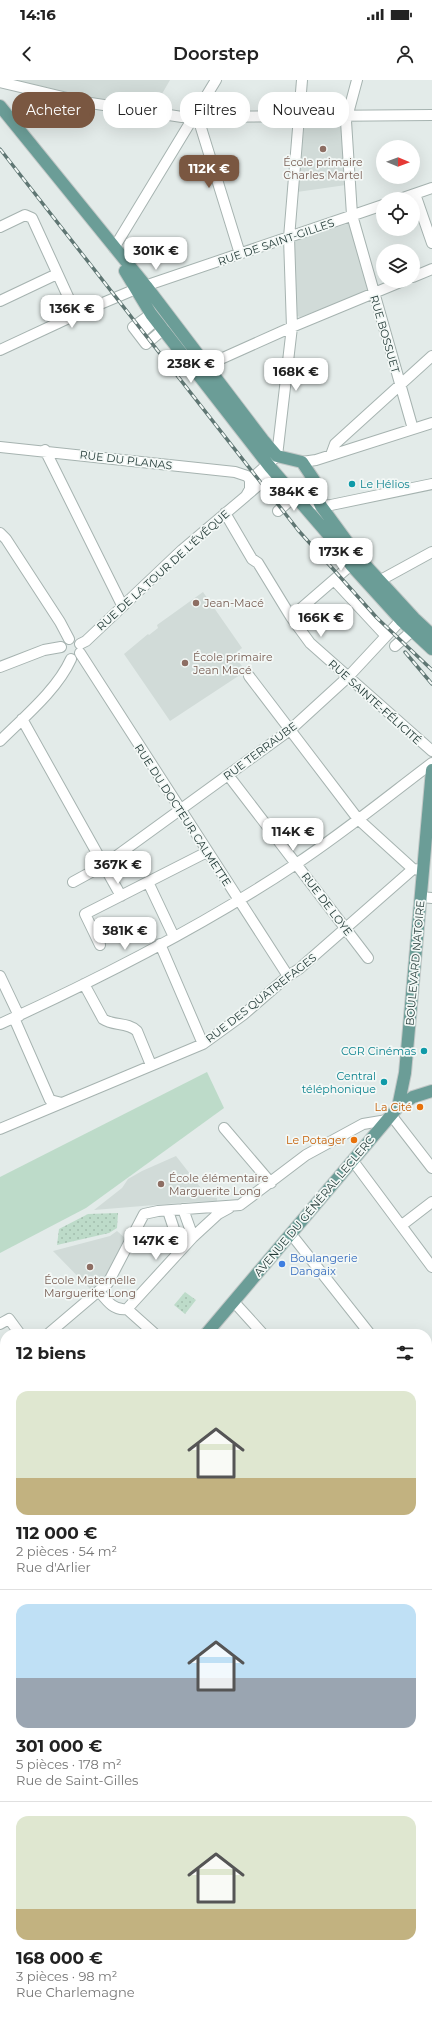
<!DOCTYPE html>
<html lang="fr">
<head>
<meta charset="utf-8">
<style>
  :root { --surface:#fff; --page:#f6f6f6; --text:#222; --muted:#767676; --line:#e0e0e0; --accent:#7a5741 }
  body { margin:0; font-family:Montserrat,sans-serif; background:var(--page); color:var(--text); height:100vh; display:flex; flex-direction:column; font-size:15px; white-space:nowrap }
  * { box-sizing:border-box; margin:0 }
  p { font-size:13px; color:var(--muted) }
  .icon { flex:none; width:22px; height:22px; fill:none; stroke:currentColor; stroke-width:2; stroke-linecap:round; stroke-linejoin:round }
  .map { position:relative; flex:1; overflow:hidden }
  .details { position:absolute; left:0px; top:1249px; width:432px; height:692px; display:flex; flex-direction:column; background:var(--surface); border-radius:16px 16px 0 0; box-shadow:0 4px 16px #0002 }
  .details>* { flex:none }
  .banner { position:absolute; left:12px; top:12px; width:408px; height:36px; display:flex; gap:8px }
  .needle { width:26px; rotate:91deg }
  .controls { position:absolute; left:376px; top:60px; display:grid; gap:8px }
  .controls a { display:grid; place-items:center; width:44px; height:44px; border-radius:50%; background:var(--surface); box-shadow:0 4px 16px #0002; font-size:20px }
  .price { position:absolute; translate:-50% -34px; padding:0 9px; border-radius:8px; background:#fff; color:#222; font-size:13px; line-height:26px; filter:drop-shadow(0 1px 2px #0008) }
  .price::after { content:''; position:absolute; left:50%; top:24px; width:12px; height:9px; margin-left:-6px; background:inherit; clip-path:polygon(0 0,100% 0,50% 100%) }
  .price.active { background:var(--accent); color:#fff }
  ul { padding:0; list-style:none }
  li { display:grid; align-content:center; gap:8px; height:212px; padding:0 16px }
  li+li { border-top:1px solid var(--line) }
  li span { display:grid; place-items:center; height:124px; border-radius:12px; color:#555 }
  li>.icon { margin-inline-start:auto }
  span .icon { width:72px; height:72px; fill:#fffc; stroke-width:1 }
  li b { font-size:17px }
  h2 { display:flex; justify-content:space-between; align-items:center; height:48px; padding:0 16px; font-size:17px }
  .chip { padding:0 14px; border-radius:16px; background:var(--surface); box-shadow:0 4px 16px #0002; font-size:14px; line-height:36px }
  .chip.active { background:var(--accent); color:#fff }
  .status { display:flex; justify-content:space-between; align-items:center; height:28px; padding:0 20px; background:var(--surface); direction:ltr }
  .status svg { height:11px; fill:currentColor }
  header { display:flex; justify-content:space-between; align-items:center; height:52px; padding:0 16px; background:var(--surface); font-size:18px; font-weight:600 }
  .map>svg:first-child { display:block }
</style>
</head>
<body>
<div class="status"><b>14:16</b><svg viewBox="0 0 49 12"><path d="M0 12V9h3v3zM5 12V6h3v6zM10 12V3h3v9zM15 12V0h3v12zM26 1h20v11H26zM47 4h2v5h-2z"/></svg></div>
<header><svg class="icon" aria-label="back" viewBox="0 0 24 24"><path d="M15 5l-7 7 7 7"/></svg>Doorstep<svg class="icon" aria-label="person" viewBox="0 0 24 24"><circle cx="12" cy="8" r="4"/><path d="M4 21q1-7 8-7t8 7"/></svg></header>
<div class="map">
<svg width="432" height="1941" viewBox="0 0 432 1941">
  <defs>
    <pattern id="park-dots" width="8" height="8" patternUnits="userSpaceOnUse"><rect width="8" height="8" fill="#bddbc9"/><path d="M2 2h.1M6 6h.1" fill="none" stroke="#a2bdad" stroke-width="1.8" stroke-linecap="round"/></pattern>
  </defs>
  <rect width="100%" height="100%" fill="#e3ebe9"/>
  <!-- built -->
  <path fill="#d1dbd8" d="M15,0H170L155,26L97,19Z
    M305,40H338L342,43L346,105L297,112Z
    M350,143L369,211L300,237L297,236L294,161Z
    M203,512L242,568L233,575L246,591L170,641L124,574L148,554L149,555L158,548L157,545Z
    M176,1076L208,1117L217,1118V1121L191,1122L94,1130L122,1108L128,1099L142,1091Z
    M117,1151L125,1158L103,1203L93,1212L53,1171L110,1156Z"/>
  <!-- grass -->
  <path fill="#bddbc9" d="M207,992L224,1028L86,1128L0,1173V1097Z"/>
  <!-- park -->
  <path fill="url(#park-dots)" d="M118,1133L117,1148L109,1153L57,1165L59,1149L88,1134Z
    M185,1212L196,1220L185,1234L174,1225Z
    M0,1549L5,1550V1597L0,1591Z"/>
  <g fill="none" stroke-linecap="round" stroke-linejoin="round">
    <!-- minor casing -->
    <g stroke="#a6b3b0" stroke-width="12">
      <path id="minor" d="M357,0L346,41L352,135L413,349
        M0,2L84,22L182,37L432,35
        M198,38L240,174
        M415,114L432,163
        M400,119L432,108
        M0,147L25,135L32,138L76,234
        M114,168L216,0
        M413,197L432,189
        M0,221L57,194
        M151,234L133,247L146,264L164,249
        M139,255L156,240
        M0,270L86,230L136,209L383,125
        M205,286L292,247L403,201
        M0,367L235,392L247,396L250,400
        M45,370L122,525
        M331,375L335,364L432,276
        M302,382L316,380L432,343
        M247,415L274,392
        M297,419L321,426L331,425L432,404
        M278,431L295,416
        M225,433L252,479L258,483L291,537L310,563L432,671
        M0,453L6,459L60,542L69,559
        M334,500L386,556
        M379,501L432,472
        M291,537L351,485
        M80,564L86,561L182,470L246,416L250,409V400L277,376L292,247L289,158L302,0
        M395,566L412,551
        M80,573L288,896
        M0,587L44,570L61,567
        M249,596L358,739L413,789
        M22,639L121,816
        M0,661C24,637 57,610 71,579
        M228,695L368,878
        M73,802L104,785L290,650L348,597L401,540
        M148,802L174,857
        M421,817L432,818
        M160,864L203,964
        M100,865L85,834L207,772
        M0,896L19,936
        M84,904L103,939C113,946 128,942 137,951L151,985
        M14,938L50,1020L62,1023L203,964L243,935L288,896L299,889L413,789L423,790
        M0,944C101,898 203,846 296,784C343,753 387,717 432,683
        M391,1035L432,1088
        M224,1048L271,1103
        M0,1049L62,1023
        M353,1081L432,1187
        M169,1134L181,1170
        M402,1145L432,1122
        M291,1154L370,1254
        M193,1157L218,1134L229,1128
        M99,1211C107,1221 114,1231 127,1229L193,1157L183,1129
        M234,1222L263,1254
        M127,1229L155,1254
        M0,1244L9,1239L20,1254
        M48,1254L108,1203L144,1134L158,1131L240,1125L306,1075L363,1044L387,1040
        M427,1326L432,1332
        M427,1389L432,1385
        M0,1413L5,1420
        M427,1523L432,1518
        M427,1577L432,1584
        M0,1613L5,1619
        M427,1702L432,1709
        M427,1781L432,1777
        M0,1789L5,1785
        M427,1902L432,1909
        M0,1905L5,1901
        M309,1936L313,1941
        M127,1941L133,1936"/>
    </g>
    <!-- major casing -->
    <g stroke="#c2c8c7" stroke-width="14">
      <path id="major" d="M0,26L146,206L263,360L277,376L302,382L314,400L315,413L321,426L359,478L414,538L432,555
        M125,191L151,234L270,387L327,453L351,485L401,540L432,569
        M398,1027L405,993L432,690
        M206,1254L398,1027L413,1017L432,1011
        M0,1466L5,1465
        M0,1482L5,1479
        M0,1525L5,1523
        M0,1543H5
        M334,1936L338,1941
        M344,1936L348,1941"/>
    </g>
    <!-- minor -->
    <use href="#minor" stroke="#fff" stroke-width="10"/>
    <!-- major -->
    <use href="#major" stroke="#6b9d97" stroke-width="12"/>
    <!-- rail casing -->
    <g stroke="#5f7673" stroke-width="3.5">
      <path id="rail" d="M0,69L298,450L377,538L432,590
        M405,572L432,604"/>
    </g>
    <!-- rail -->
    <use href="#rail" stroke="#f3f8f6" stroke-width="2" stroke-dasharray="6" stroke-linecap="butt"/>
  </g>
  <!-- markers -->
  <g fill="#8d6e63" stroke="#f3f8f6" stroke-width="1.5">
    <circle cx="323" cy="69" r="4"/>
    <circle cx="196" cy="523" r="4"/>
    <circle cx="185" cy="583" r="4"/>
    <circle cx="161" cy="1104" r="4"/>
    <circle cx="90" cy="1187" r="4"/>
  </g>
  <g fill="#0f9aa8" stroke="#f3f8f6" stroke-width="1.5">
    <circle cx="352" cy="404" r="4"/>
    <circle cx="424" cy="971" r="4"/>
    <circle cx="384" cy="1002" r="4"/>
  </g>
  <g fill="#e8710a" stroke="#f3f8f6" stroke-width="1.5">
    <circle cx="420" cy="1027" r="4"/>
    <circle cx="354" cy="1060" r="4"/>
  </g>
  <circle fill="#3f7fe0" stroke="#f3f8f6" stroke-width="1.5" cx="282" cy="1184" r="4"/>
  <g text-anchor="middle" dominant-baseline="central" stroke-width="3.5" stroke-linejoin="round" paint-order="stroke">
    <!-- education labels -->
    <g font-size="11" fill="#785e54" stroke="#f3f8f6" text-anchor="start">
      <text x="323" y="82" text-anchor="middle">École primaire<tspan x="323" dy="13">Charles Martel</tspan></text>
      <text x="204" y="523">Jean-Macé</text>
      <text x="193" y="577">École primaire<tspan x="193" dy="13">Jean Macé</tspan></text>
      <text x="169" y="1098">École élémentaire<tspan x="169" dy="13">Marguerite Long</tspan></text>
      <text x="90" y="1200" text-anchor="middle">École Maternelle<tspan x="90" dy="13">Marguerite Long</tspan></text>
    </g>
    <!-- street labels -->
    <g font-size="11" fill="#243b38" stroke="#f3f8f6">
      <text transform="translate(276 162) rotate(-19)">RUE DE SAINT-GILLES</text>
      <text transform="translate(385 254) rotate(74)">RUE BOSSUET</text>
      <text transform="translate(126 380) rotate(7)">RUE DU PLANAS</text>
      <text transform="translate(163 490) rotate(-42)">RUE DE LA TOUR DE L'ÉVÊQUE</text>
      <text transform="translate(375 622) rotate(42)">RUE SAINTE-FÉLICITÉ</text>
      <text transform="translate(260 671) rotate(-37)">RUE TERRAUBE</text>
      <text transform="translate(183 735) rotate(57)">RUE DU DOCTEUR CALMETTE</text>
      <text transform="translate(327 824) rotate(53)">RUE DE LOYE</text>
      <text transform="translate(415 883) rotate(-85)">BOULEVARD NATOIRE</text>
      <text transform="translate(261 918) rotate(-38)">RUE DES QUATREFAGES</text>
      <text transform="translate(314 1126) rotate(-50)">AVENUE DU GÉNÉRAL LECLERC</text>
    </g>
    <!-- culture labels -->
    <g font-size="11" fill="#0d838f" stroke="#f3f8f6" text-anchor="end">
      <text x="360" y="404" text-anchor="start">Le Hélios</text>
      <text x="416" y="971">CGR Cinémas</text>
      <text x="376" y="996">Central<tspan x="376" dy="13">téléphonique</tspan></text>
    </g>
    <!-- food labels -->
    <g font-size="11" fill="#c56008" stroke="#f3f8f6" text-anchor="end">
      <text x="412" y="1027">La Cité</text>
      <text x="346" y="1060">Le Potager</text>
    </g>
    <!-- shop labels -->
    <g font-size="11" fill="#366cbe" stroke="#f3f8f6" text-anchor="start">
      <text x="290" y="1178">Boulangerie<tspan x="290" dy="13">Dangaix</tspan></text>
    </g>
  </g>
</svg>
<div class="controls">
<a><svg class="needle" viewBox="-14 -14 28 28"><path d="M0-13l5 13h-10z" fill="#e53935"/><path d="M0 13l5-13h-10z" fill="#767676"/></svg></a>
<a><svg class="icon" aria-label="locate" viewBox="0 0 24 24"><circle cx="12" cy="12" r="6"/><path d="M12 2v4M12 18v4M2 12h4M18 12h4"/></svg></a>
<a><svg class="icon" aria-label="layers" viewBox="0 0 24 24"><path d="M12 4l9 5-9 5-9-5zM3 14l9 5 9-5"/></svg></a>
</div>
<b class="price active" style="left:209px;top:109px">112K €</b>
<b class="price" style="left:156px;top:191px">301K €</b>
<b class="price" style="left:72px;top:249px">136K €</b>
<b class="price" style="left:191px;top:304px">238K €</b>
<b class="price" style="left:296px;top:312px">168K €</b>
<b class="price" style="left:294px;top:432px">384K €</b>
<b class="price" style="left:341px;top:492px">173K €</b>
<b class="price" style="left:321px;top:558px">166K €</b>
<b class="price" style="left:293px;top:772px">114K €</b>
<b class="price" style="left:118px;top:805px">367K €</b>
<b class="price" style="left:125px;top:871px">381K €</b>
<b class="price" style="left:156px;top:1181px">147K €</b>
<div class="banner">
<a class="chip active">Acheter</a>
<a class="chip">Louer</a>
<a class="chip">Filtres</a>
<a class="chip">Nouveau</a>
</div>
<section class="details">
<h2>12 biens<svg class="icon" aria-label="filters" viewBox="0 0 24 24"><path d="M4 7h16M4 17h16"/><circle cx="9" cy="7" r="2"/><circle cx="15" cy="17" r="2"/></svg></h2>
<ul>
<li><span style="background:linear-gradient(#dfe7d0 70%,#c2b280 0)"><svg class="icon" aria-label="home" viewBox="0 0 24 24"><path d="M3 11l9-7 9 7M6 9v11h12V9"/></svg></span><div><b>112 000 €</b><p>2 pièces · 54 m²</p><p>Rue d'Arlier</p></div></li>
<li><span style="background:linear-gradient(#bfe0f5 60%,#9aa5b1 0)"><svg class="icon" aria-label="home" viewBox="0 0 24 24"><path d="M3 11l9-7 9 7M6 9v11h12V9"/></svg></span><div><b>301 000 €</b><p>5 pièces · 178 m²</p><p>Rue de Saint-Gilles</p></div></li>
<li><span style="background:linear-gradient(#dfe7d0 75%,#c2b280 0)"><svg class="icon" aria-label="home" viewBox="0 0 24 24"><path d="M3 11l9-7 9 7M6 9v11h12V9"/></svg></span><div><b>168 000 €</b><p>3 pièces · 98 m²</p><p>Rue Charlemagne</p></div></li>
</ul>
</section>
</div>
</body>
</html>
